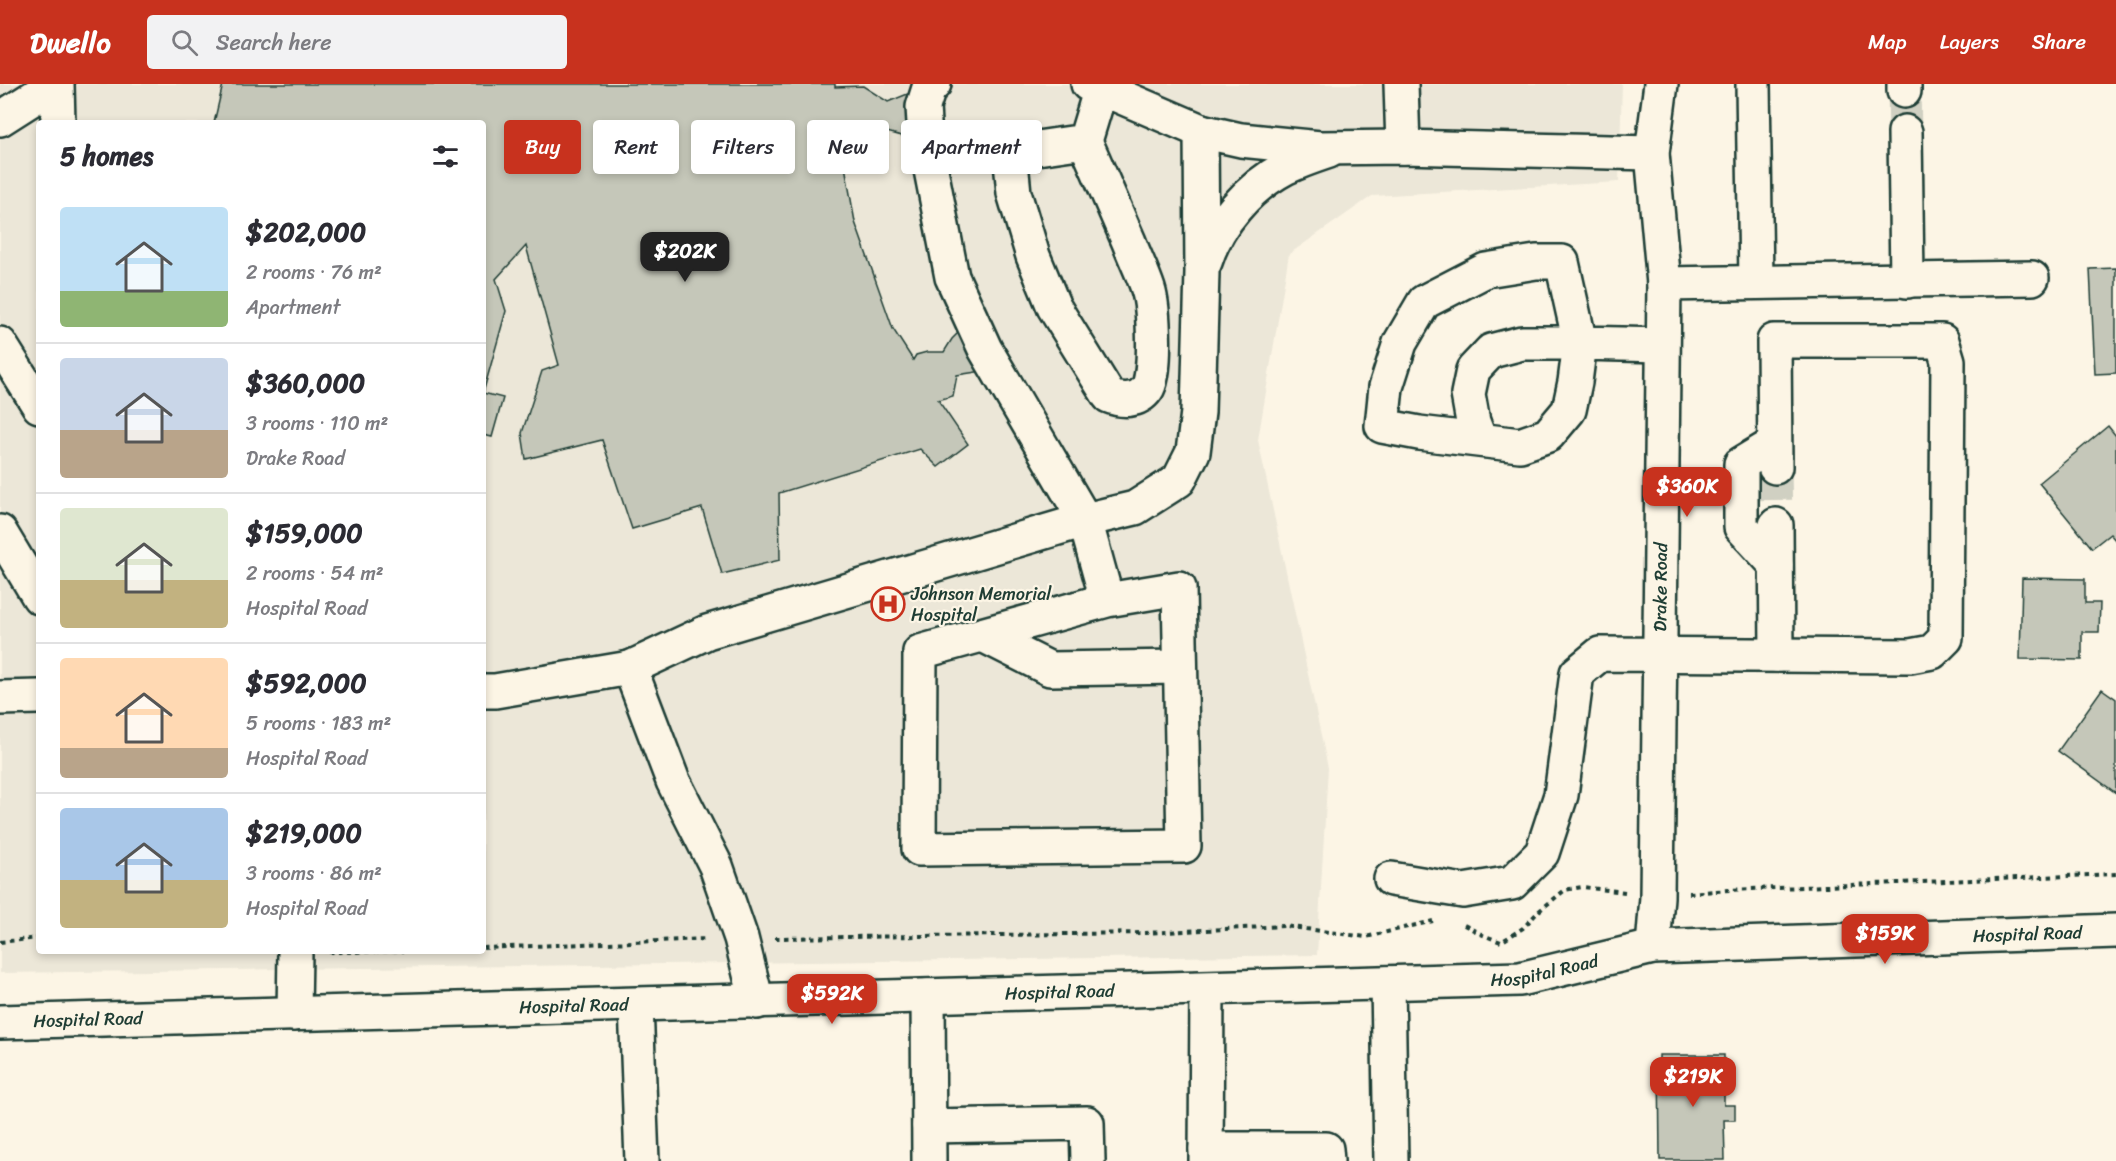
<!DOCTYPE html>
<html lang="en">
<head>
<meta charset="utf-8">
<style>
  :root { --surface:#fff; --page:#f2f2f3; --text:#2b2b33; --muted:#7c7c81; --line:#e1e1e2; --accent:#c8321e }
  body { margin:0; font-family:Sriracha,sans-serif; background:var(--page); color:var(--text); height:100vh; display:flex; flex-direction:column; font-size:22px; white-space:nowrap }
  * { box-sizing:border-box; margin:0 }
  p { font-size:20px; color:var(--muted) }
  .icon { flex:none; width:33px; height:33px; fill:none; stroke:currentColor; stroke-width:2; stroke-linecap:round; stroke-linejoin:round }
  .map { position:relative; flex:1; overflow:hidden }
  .drawer { position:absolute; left:36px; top:36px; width:450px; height:834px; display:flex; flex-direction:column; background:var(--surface); border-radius:6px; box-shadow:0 3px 9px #0003 }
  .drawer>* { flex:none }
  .guide { position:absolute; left:504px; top:36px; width:570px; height:54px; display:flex; gap:12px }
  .price { position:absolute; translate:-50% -51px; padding:0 14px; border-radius:12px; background:var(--accent); color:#fff; font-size:20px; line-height:39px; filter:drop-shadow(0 2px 3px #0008) }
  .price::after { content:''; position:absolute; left:50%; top:36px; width:18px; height:14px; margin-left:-9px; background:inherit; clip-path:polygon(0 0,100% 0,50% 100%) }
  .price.active { background:#222; color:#fff }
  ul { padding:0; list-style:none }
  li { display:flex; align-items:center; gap:18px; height:150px; padding:0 24px }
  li+li { border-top:2px solid var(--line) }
  li span { display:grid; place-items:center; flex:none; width:168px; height:120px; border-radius:6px; color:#555 }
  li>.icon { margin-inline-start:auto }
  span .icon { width:72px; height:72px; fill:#fffc; stroke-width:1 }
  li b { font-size:26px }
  h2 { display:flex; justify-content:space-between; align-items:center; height:72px; padding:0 24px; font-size:26px }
  .pill { padding:0 21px; border-radius:6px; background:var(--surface); box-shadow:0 3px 9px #0003; font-size:21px; line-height:54px }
  .pill.active { background:var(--accent); color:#fff }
  header { display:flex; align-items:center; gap:36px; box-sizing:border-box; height:84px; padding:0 30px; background:var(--accent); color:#fff }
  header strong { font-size:28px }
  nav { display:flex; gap:33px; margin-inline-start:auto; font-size:21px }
  .search { width:420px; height:54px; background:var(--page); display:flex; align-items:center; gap:15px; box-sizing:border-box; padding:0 21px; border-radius:6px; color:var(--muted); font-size:22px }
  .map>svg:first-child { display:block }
</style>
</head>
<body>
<header>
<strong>Dwello</strong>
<div class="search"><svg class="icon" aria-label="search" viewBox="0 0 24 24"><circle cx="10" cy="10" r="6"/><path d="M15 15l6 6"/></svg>Search here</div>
<nav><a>Map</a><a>Layers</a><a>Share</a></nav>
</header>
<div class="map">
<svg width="2116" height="1077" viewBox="0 0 2116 1077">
  <rect width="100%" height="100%" fill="#fcf5e5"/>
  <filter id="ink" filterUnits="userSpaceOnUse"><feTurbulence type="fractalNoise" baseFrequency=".0167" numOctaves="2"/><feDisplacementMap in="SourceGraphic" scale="12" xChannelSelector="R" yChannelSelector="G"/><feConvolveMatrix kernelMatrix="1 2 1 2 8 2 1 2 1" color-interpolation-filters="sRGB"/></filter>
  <g filter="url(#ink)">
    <!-- built -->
    <path fill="#ece7d8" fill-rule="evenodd" d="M0,0H1622L1619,98L1372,112L1289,170L1258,356L1328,684L1317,871L0,889ZM39,39H483V867H39Z"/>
    <!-- building -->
    <path fill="#c5c7b9" stroke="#1f3d34" stroke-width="1.5" d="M223,0H835V3L863,2L888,18L910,9L920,30L917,56L887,48L864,72L843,71L855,138L893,245L913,276L916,271L927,268H944L952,255L963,244L990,286L957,291L953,312L938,316L968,360L938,383L920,365L779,409L780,476L722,490L702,424L632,445L602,356L526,375L522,349L542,287L559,281L526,162L496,195L506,227L483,309L503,314L492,353L483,351V39H214Z
      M2116,184V289L2095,290L2090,185Z
      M2108,342L2116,352V457L2110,450L2092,464L2039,399Z
      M2022,494L2085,495V519H2100L2099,548H2082V576L2020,575Z
      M2102,605L2116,615V709L2058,667Z
      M1659,971H1724V1021H1735V1036H1724L1725,1076H1660Z"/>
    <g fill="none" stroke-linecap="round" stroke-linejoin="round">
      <!-- minor-tunnel -->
      <path stroke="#d0d0c2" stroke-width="33" stroke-dasharray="33 16" stroke-linecap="butt" d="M1904,7L1905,48
        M1775,383L1776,441"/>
      <!-- minor casing -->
      <g stroke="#1f3d34" stroke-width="38">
        <g id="minor">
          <path d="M57,0L58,39"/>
          <path d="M934,0L929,4L923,23L925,55L952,193L985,265L1085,436L1107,516L1179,504L1184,762L919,765L920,568L1107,516"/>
          <path d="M1103,0L1101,4L1201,47"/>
          <path d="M1401,0L1403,63"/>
          <path d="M1753,0L1756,198"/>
          <path d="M1904,0V7"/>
          <path d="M0,35L55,0"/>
          <path d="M1905,48L1907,197"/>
          <path d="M1085,57C1100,90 1114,124 1129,158C1135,174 1143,189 1148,205C1154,223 1157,291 1147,305C1138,318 1121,317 1109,312L1054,223L1033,172L1014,109L1010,68L1085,57L1101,4L1088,0"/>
          <path d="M1205,178C1217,139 1249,103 1285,84C1299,77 1314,72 1329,67"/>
          <path d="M1664,200L2032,194"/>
          <path d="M0,260L39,322"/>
          <path d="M1480,356L1473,338L1468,310L1473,286L1491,267L1522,259H1580L1575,298L1569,326L1548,351L1520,361L1419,349L1382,342L1386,303L1400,259L1424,218L1486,186L1536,178H1562L1580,259L1662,261"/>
          <path d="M1774,360L1741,380V443L1776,481"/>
          <path d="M1776,441L1777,571"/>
          <path d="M0,448L39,513"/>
          <path d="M983,551L1050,585L1180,583"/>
          <path d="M483,607H495L630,584"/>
          <path d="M0,614L39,613"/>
          <path d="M1391,795L1463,807L1512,799L1542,769L1561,711L1577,589L1600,570L1910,572L1932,568L1946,554L1948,277L1942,257H1774L1775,383"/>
          <path id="s1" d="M1653,863L1657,813L1664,200L1652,69L1661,0"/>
          <path d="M1388,899L1391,1077"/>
          <path d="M928,912L929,1077"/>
          <path d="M757,918L741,854L716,782L673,697L630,584L707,548L1085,436L1135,424L1179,396L1193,368L1198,328L1202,188L1201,47L1241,56L1320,64L1403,63L1652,69"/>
          <path d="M636,921L642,1077"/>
          <path d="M294,930L295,867"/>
          <path id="s2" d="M0,938L1520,895L1653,863L2116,847"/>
          <path d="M929,1042L1087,1039L1088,1077"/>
          <path d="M1206,1065H1326L1327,1077"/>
          <path d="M1206,1077L1207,905"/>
        </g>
      </g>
      <!-- path -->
      <path stroke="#1f3d34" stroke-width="4" stroke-dasharray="4.5 4.5" stroke-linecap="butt" d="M1689,809L1729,806L2116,790
        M1464,841L1483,851L1501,858L1523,844L1539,827L1565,806L1582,803L1625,808
        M775,854L1145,849L1284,842L1366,853L1433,837
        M0,858L39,854
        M483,864L707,855
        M329,868L403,867"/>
      <!-- minor -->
      <use href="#minor" stroke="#fcf5e5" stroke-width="33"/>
    </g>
  </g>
  <!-- icons -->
  <defs>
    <g id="hospital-ring" transform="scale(1.725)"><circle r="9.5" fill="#fcf5e5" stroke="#c8321e" stroke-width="1.5"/><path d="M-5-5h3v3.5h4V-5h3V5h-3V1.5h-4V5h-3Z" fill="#c8321e"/></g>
  </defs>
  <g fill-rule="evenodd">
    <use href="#hospital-ring" x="888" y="520"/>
  </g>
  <g text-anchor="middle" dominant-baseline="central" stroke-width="4.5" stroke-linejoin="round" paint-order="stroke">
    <!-- street labels -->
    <g font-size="18" fill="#1f3d34" stroke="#fcf5e5">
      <text stroke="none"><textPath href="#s1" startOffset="360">Drake Road</textPath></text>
      <text stroke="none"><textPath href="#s2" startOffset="2032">Hospital Road</textPath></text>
      <text stroke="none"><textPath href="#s2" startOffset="1546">Hospital Road</textPath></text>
      <text stroke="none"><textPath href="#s2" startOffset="1060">Hospital Road</textPath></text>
      <text stroke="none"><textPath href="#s2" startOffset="574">Hospital Road</textPath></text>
      <text stroke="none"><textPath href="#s2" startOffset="88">Hospital Road</textPath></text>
    </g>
    <!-- poi labels -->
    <g font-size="18" fill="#1f3d34" stroke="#fcf5e5" text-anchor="start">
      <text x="911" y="510">Johnson Memorial<tspan x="911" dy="21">Hospital</tspan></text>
    </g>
  </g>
</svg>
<b class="price active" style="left:685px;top:199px">$202K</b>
<b class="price" style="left:1687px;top:434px">$360K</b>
<b class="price" style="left:1885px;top:881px">$159K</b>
<b class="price" style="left:832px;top:941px">$592K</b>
<b class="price" style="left:1693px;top:1024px">$219K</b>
<div class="guide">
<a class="pill active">Buy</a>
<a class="pill">Rent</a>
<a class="pill">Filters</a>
<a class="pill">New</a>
<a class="pill">Apartment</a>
</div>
<section class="drawer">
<h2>5 homes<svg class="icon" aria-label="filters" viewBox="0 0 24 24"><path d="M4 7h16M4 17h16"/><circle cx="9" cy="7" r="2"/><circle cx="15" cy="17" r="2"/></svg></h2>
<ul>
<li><span style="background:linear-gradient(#bfe0f5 70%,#8fb573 0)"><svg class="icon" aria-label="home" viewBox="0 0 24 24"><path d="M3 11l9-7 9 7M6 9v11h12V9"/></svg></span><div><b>$202,000</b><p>2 rooms · 76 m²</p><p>Apartment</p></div></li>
<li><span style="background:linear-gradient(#c9d6e8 60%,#b9a48a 0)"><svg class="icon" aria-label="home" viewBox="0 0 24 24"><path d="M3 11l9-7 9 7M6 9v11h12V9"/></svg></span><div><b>$360,000</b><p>3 rooms · 110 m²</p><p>Drake Road</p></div></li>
<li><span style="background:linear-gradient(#dfe7d0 60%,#c2b280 0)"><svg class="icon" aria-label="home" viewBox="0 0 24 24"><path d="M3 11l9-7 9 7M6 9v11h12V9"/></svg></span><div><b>$159,000</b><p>2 rooms · 54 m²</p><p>Hospital Road</p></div></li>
<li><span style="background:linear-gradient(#ffd9b3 75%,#b9a48a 0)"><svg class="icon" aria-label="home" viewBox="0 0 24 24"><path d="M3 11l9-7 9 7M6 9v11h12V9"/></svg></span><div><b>$592,000</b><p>5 rooms · 183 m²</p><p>Hospital Road</p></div></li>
<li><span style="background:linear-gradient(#a9c7e8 60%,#c2b280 0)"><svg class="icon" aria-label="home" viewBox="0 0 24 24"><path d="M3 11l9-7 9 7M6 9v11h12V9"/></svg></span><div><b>$219,000</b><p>3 rooms · 86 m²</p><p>Hospital Road</p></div></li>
</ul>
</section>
</div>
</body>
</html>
